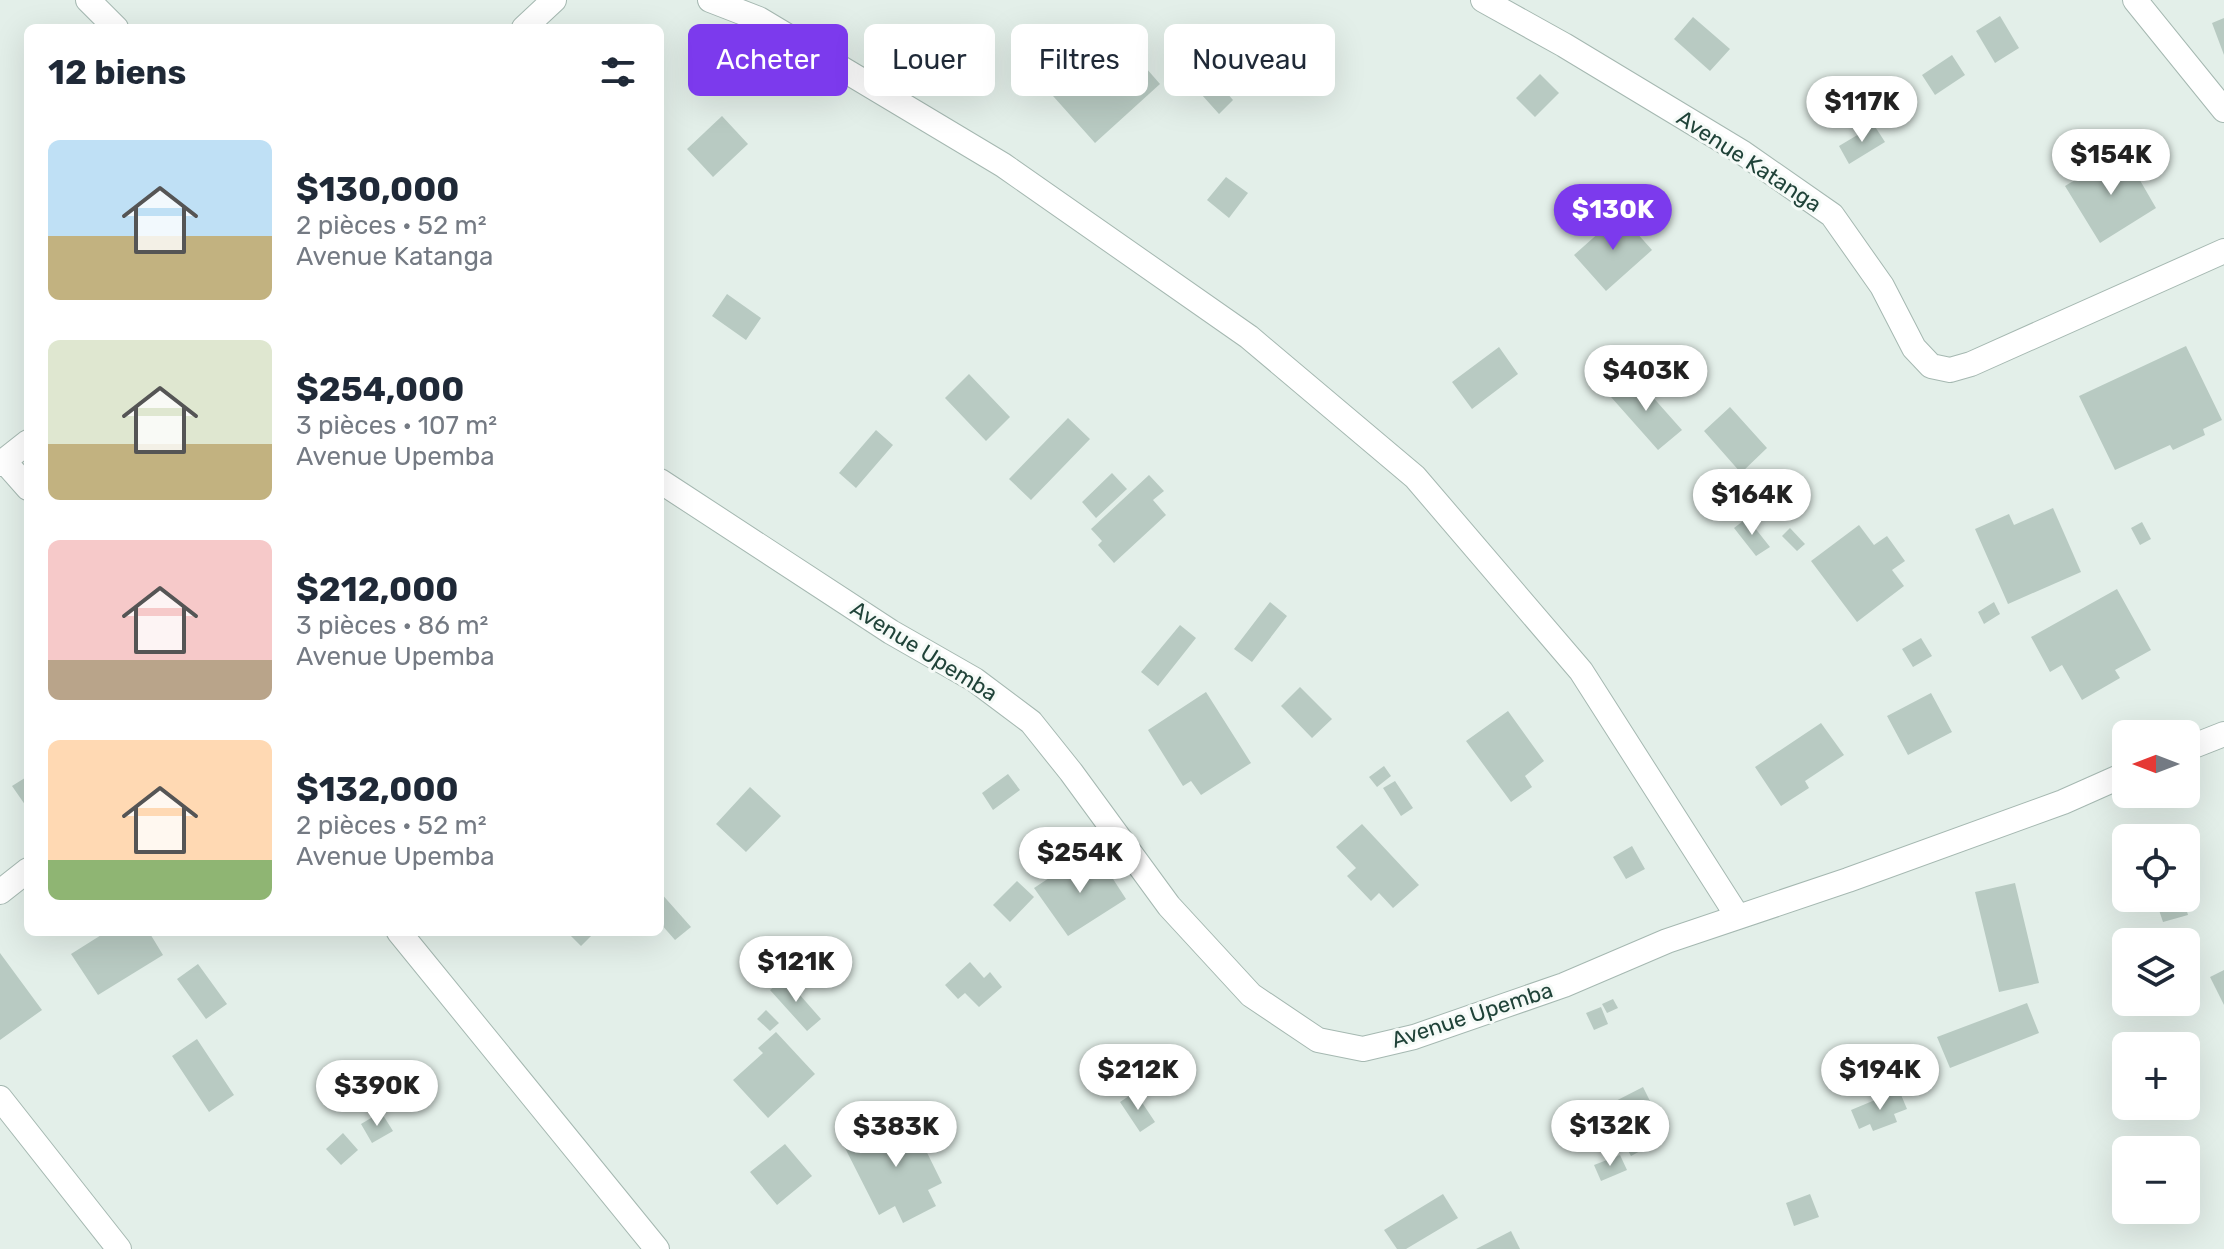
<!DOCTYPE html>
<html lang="fr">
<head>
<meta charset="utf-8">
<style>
  :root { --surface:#fff; --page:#f6f6f7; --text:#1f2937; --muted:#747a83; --accent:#7c3aed }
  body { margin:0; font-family:Rubik,sans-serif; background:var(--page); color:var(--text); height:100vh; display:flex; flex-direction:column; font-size:30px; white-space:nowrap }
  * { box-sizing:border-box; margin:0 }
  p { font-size:26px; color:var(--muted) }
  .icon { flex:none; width:44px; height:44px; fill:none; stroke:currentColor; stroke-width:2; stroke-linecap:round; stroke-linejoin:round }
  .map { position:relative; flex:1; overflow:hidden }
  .drawer { position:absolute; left:24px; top:24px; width:640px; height:912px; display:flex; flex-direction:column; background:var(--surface); border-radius:12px; box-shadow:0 8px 32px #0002 }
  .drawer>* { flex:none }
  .top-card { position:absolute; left:688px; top:24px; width:760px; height:72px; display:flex; gap:16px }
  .needle { width:52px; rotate:270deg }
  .buttons { position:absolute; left:2112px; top:720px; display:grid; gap:16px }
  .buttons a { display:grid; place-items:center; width:88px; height:88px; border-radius:12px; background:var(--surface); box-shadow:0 8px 32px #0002; font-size:40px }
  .price { position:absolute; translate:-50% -68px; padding:0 18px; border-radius:28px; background:#fff; color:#222; font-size:26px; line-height:52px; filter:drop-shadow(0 2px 4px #0008) }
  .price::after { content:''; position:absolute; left:50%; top:48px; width:24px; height:18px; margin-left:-12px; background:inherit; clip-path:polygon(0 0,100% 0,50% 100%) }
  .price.selected { background:var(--accent); color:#fff }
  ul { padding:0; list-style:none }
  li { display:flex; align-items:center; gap:24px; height:200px; padding:0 24px }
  li span { display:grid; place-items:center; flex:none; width:224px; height:160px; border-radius:12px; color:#555 }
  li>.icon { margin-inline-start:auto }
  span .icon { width:96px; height:96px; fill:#fffc; stroke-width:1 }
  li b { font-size:34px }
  h2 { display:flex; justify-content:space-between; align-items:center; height:96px; padding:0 24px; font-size:34px }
  .pill { padding:0 28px; border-radius:12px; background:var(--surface); box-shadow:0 8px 32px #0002; font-size:28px; line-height:72px }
  .pill.selected { background:var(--accent); color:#fff }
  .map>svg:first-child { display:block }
</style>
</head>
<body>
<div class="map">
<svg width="2224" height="1249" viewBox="0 0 2224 1249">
  <rect width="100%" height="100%" fill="#e3efe9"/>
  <!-- building -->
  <path fill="#b8cac2" d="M2000,16L2019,48L1995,63L1976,31Z
    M1693,17L1730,49L1710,71L1674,39Z
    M2224,18V55L2212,23Z
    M1111,28L1160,84L1095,143L1045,87Z
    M1952,55L1965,75L1935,95L1922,75Z
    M1208,71L1233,100L1219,114L1193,85Z
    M1540,74L1559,93L1535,117L1516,98Z
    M722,116L748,144L713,177L687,149Z
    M1874,125L1885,142L1849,164L1839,146Z
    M2123,151L2156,208L2100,243L2065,186Z
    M1226,177L1248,193L1229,218L1207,200Z
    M1620,214L1652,250L1606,291L1574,255Z
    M727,294L761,318L746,340L712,316Z
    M2186,346L2222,420L2203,429L2205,435L2173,450L2170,445L2115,470L2079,396Z
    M1499,347L1518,374L1472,409L1452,382Z
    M969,374L1010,417L986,441L945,398Z
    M1634,376L1682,430L1658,450L1611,397Z
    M1730,407L1767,448L1741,473L1704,431Z
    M1068,418L1090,439L1031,500L1009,479Z
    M876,430L893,445L856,488L839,473Z
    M1112,473L1127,489L1096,518L1082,502Z
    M1149,475L1164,491L1153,500L1166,515L1114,563L1098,545L1102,541L1091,529Z
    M2053,508L2081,572L2008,604L1975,529L2009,514L2014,525Z
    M1747,518L1770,547L1756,556L1734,528Z
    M2142,522L2151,539L2140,545L2131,528Z
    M1859,525L1874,545L1887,536L1905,561L1892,570L1904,586L1857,622L1811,561Z
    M1790,528L1805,544L1797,551L1782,536Z
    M2117,589L2151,650L2115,670L2120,678L2082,700L2062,665L2050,672L2031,637Z
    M1270,602L1287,616L1252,662L1234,649Z
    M1994,602L2000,614L1984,624L1978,612Z
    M1180,625L1196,638L1158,686L1141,672Z
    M1921,638L1932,656L1913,667L1902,649Z
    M1300,687L1332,719L1312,738L1281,706Z
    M1206,692L1251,763L1201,795L1191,781L1183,786L1148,730Z
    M1931,693L1952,732L1908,755L1887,716Z
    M1508,711L1544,761L1525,776L1532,787L1511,802L1466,741Z
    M1821,723L1844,755L1805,781L1809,788L1781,806L1755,767Z
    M1384,766L1391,776L1377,787L1369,777Z
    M1008,774L1020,790L993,810L982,793Z
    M28,776V809L12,786Z
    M1395,781L1413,808L1401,816L1383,788Z
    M750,787L781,816L746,852L716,824Z
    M1362,824L1419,885L1393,908L1379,893L1371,901L1347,876L1356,868L1336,847Z
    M1632,846L1645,869L1626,879L1613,857Z
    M1084,855L1095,871L1104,865L1126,899L1068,936L1034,888Z
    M1017,881L1034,897L1010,922L993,905Z
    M2015,883L2039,983L1999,992L1975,892Z
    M660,892L691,927L675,940L660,923Z
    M2155,898H2183L2188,915L2163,922Z
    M106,932H149L163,955L98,995L71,954Z
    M567,932H595L581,946Z
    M0,953L42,1010L0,1040Z
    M970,962L984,978L990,972L1002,987L979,1007L965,993L958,999L945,985Z
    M198,964L227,1004L206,1019L177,979Z
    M2224,970V1005L2210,977Z
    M785,978L821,1019L807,1031L770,990Z
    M1613,999L1618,1008L1607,1013L1602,1004Z
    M2027,1003L2039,1033L1950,1068L1937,1037Z
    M1601,1007L1608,1024L1594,1030L1586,1013Z
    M766,1010L779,1023L770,1031L757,1019Z
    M776,1032L815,1074L768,1118L733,1080L763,1053L758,1048Z
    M197,1039L234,1095L209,1112L172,1056Z
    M1643,1087L1651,1103L1648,1105L1666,1137L1631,1156L1604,1107Z
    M1899,1090L1907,1109L1894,1114L1897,1122L1873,1131L1870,1124L1859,1129L1851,1110Z
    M1135,1092L1155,1122L1140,1132L1120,1102Z
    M381,1112L393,1131L372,1143L361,1124Z
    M908,1114L942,1183L928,1190L936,1206L903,1223L895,1206L879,1215L844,1146Z
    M343,1133L358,1150L341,1165L326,1149Z
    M785,1144L812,1176L777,1205L750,1172Z
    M1620,1155L1627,1170L1601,1181L1594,1165Z
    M1443,1194L1458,1218L1406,1249H1397L1384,1230Z
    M1810,1194L1819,1217L1794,1226L1786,1203Z
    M1511,1231L1520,1249H1476Z"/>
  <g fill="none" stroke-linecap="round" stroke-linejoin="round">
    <!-- minor casing -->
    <g stroke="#a5b8b1" stroke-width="26">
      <path id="minor" d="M88,0L116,28
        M710,0L759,19L1003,165L1249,337L1415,477L1581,671L1738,917
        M1483,0L1564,45L1743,153L1832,215L1882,286L1914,348L1931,366L1950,370L1971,364L2224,251
        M2135,0L2224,110
        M524,28L554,0
        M4,461L28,488
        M0,464L28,442
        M660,481L891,632L975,680L1031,722L1071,772L1169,906L1251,995L1318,1040L1363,1049L1414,1037L1564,985L1667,941L1848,880L2063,802L2126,774
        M2186,749L2224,734
        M0,892L28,870
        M399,932L657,1249
        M0,1098L119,1249"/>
    </g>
    <!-- minor -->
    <use href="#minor" stroke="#fff" stroke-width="24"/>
  </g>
  <g text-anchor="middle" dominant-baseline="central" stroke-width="6" stroke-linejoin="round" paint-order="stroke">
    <!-- street labels -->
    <g font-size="22" fill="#204339" stroke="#f5faf7">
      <text transform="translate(1749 161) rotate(33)">Avenue Katanga</text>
      <text transform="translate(924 651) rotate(32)">Avenue Upemba</text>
      <text transform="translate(1472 1015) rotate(-18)">Avenue Upemba</text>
    </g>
  </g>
</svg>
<div class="buttons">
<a><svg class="needle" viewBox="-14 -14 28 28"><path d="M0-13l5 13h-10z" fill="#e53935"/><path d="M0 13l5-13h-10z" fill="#747a83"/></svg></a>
<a><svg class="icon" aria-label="locate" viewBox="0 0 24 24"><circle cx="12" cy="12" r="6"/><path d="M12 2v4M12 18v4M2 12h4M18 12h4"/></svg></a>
<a><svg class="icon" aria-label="layers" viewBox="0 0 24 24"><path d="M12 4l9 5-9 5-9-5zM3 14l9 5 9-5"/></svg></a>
<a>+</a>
<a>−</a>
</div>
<b class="price" style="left:1862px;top:144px">$117K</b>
<b class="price" style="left:2111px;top:197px">$154K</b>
<b class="price selected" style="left:1613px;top:252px">$130K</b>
<b class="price" style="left:1646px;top:413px">$403K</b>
<b class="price" style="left:1752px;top:537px">$164K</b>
<b class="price" style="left:1080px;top:895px">$254K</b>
<b class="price" style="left:796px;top:1004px">$121K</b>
<b class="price" style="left:1138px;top:1112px">$212K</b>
<b class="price" style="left:1880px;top:1112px">$194K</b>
<b class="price" style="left:377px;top:1128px">$390K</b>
<b class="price" style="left:1610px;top:1168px">$132K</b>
<b class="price" style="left:896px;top:1169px">$383K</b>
<div class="top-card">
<a class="pill selected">Acheter</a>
<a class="pill">Louer</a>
<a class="pill">Filtres</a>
<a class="pill">Nouveau</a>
</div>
<section class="drawer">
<h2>12 biens<svg class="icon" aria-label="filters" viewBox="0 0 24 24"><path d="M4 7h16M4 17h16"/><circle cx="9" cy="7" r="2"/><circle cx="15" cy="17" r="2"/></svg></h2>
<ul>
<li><span style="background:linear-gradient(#bfe0f5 60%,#c2b280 0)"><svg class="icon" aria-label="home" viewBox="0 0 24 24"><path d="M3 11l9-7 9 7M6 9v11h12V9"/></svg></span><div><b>$130,000</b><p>2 pièces · 52 m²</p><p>Avenue Katanga</p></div></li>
<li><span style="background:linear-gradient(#dfe7d0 65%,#c2b280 0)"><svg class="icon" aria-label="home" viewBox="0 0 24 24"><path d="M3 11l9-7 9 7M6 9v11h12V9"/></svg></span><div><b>$254,000</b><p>3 pièces · 107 m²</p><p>Avenue Upemba</p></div></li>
<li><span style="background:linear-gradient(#f6c9c9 75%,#b9a48a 0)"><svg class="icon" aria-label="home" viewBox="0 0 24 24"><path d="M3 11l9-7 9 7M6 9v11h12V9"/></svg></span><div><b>$212,000</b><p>3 pièces · 86 m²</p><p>Avenue Upemba</p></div></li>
<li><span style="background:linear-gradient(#ffd9b3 75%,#8fb573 0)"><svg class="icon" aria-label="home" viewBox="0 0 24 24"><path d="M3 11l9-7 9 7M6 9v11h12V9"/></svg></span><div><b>$132,000</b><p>2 pièces · 52 m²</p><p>Avenue Upemba</p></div></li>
</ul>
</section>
</div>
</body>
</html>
